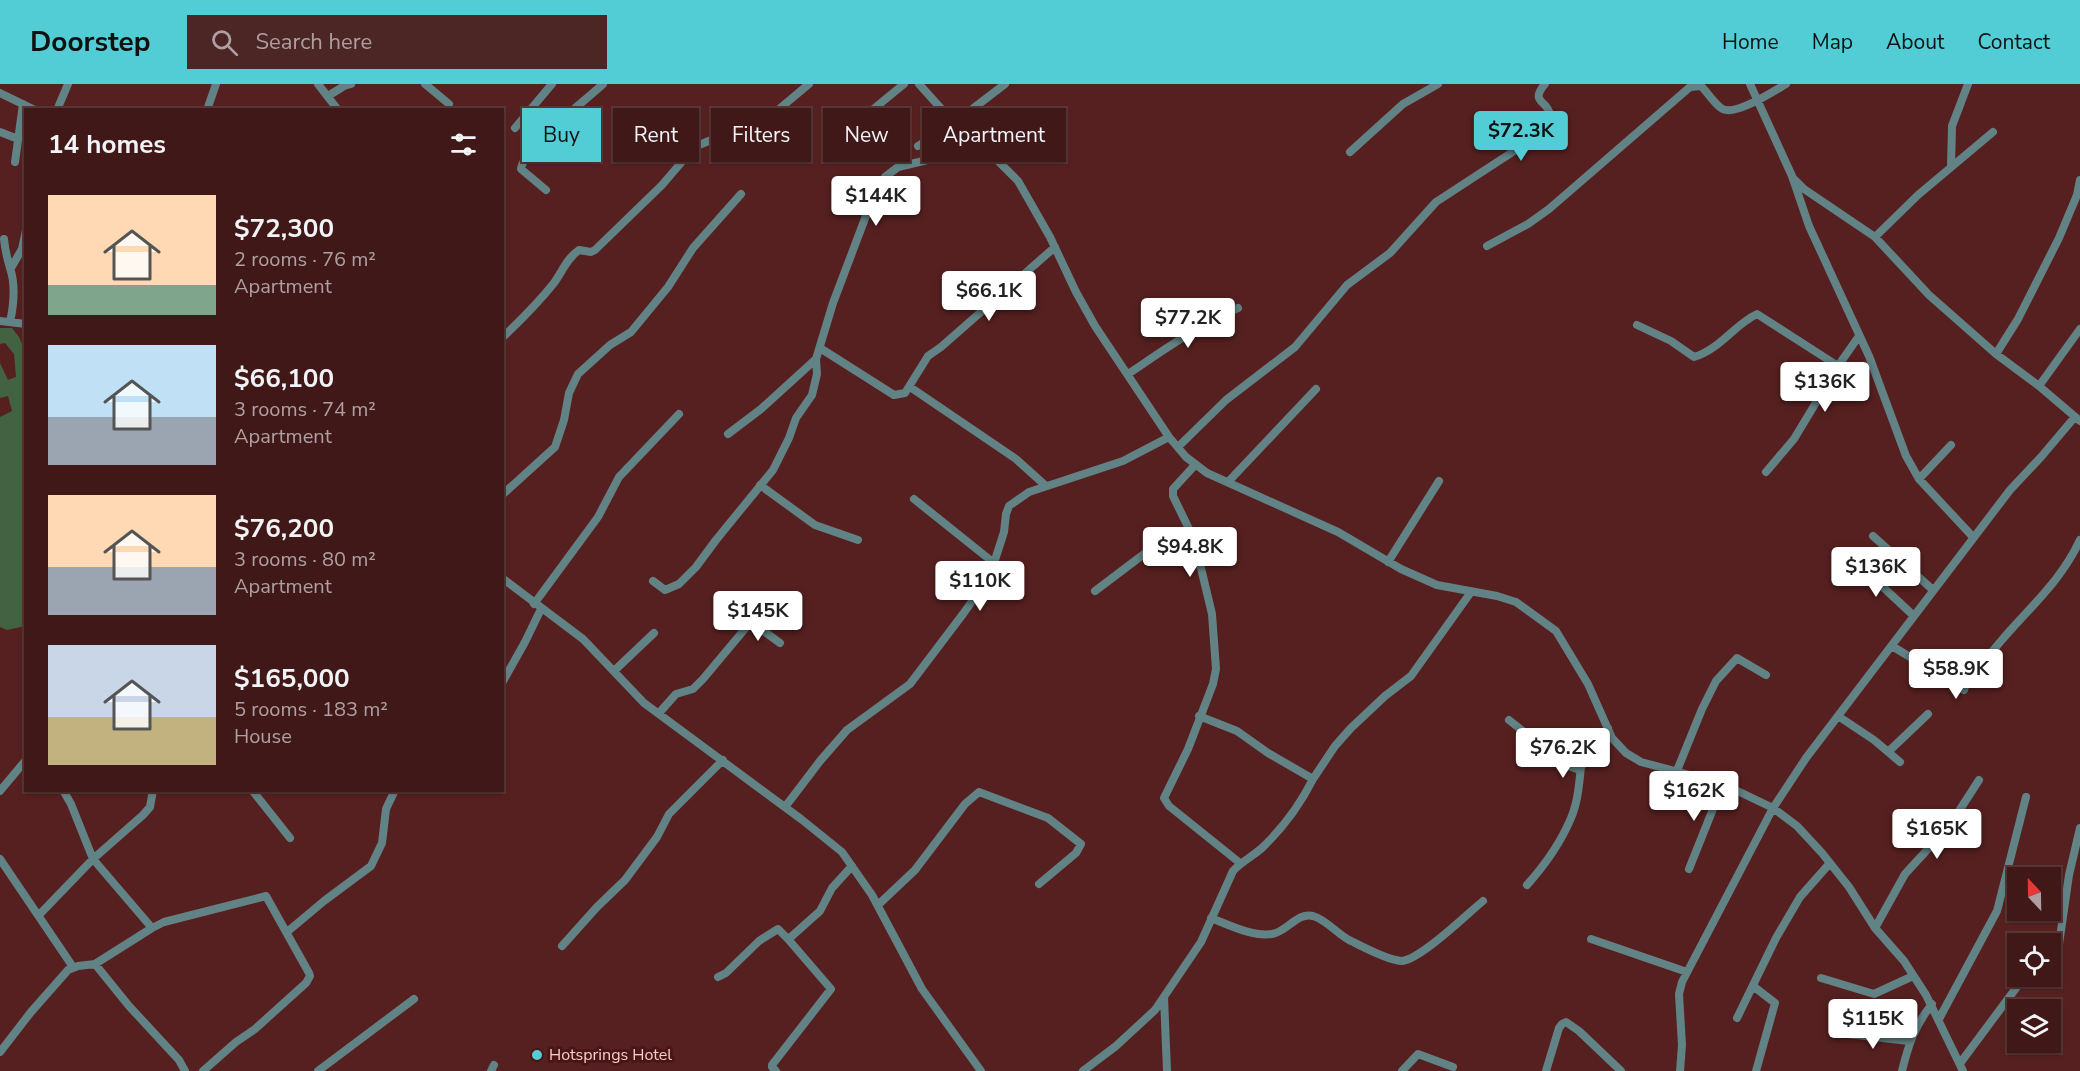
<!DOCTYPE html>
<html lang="en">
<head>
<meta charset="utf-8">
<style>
  :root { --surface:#411818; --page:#4c2525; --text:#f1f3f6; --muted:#aea0a2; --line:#5a3737; --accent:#52ccd5 }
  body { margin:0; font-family:"Nunito Sans",sans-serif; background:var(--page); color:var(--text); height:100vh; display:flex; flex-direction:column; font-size:22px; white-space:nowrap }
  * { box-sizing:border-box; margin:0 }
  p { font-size:20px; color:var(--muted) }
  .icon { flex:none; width:33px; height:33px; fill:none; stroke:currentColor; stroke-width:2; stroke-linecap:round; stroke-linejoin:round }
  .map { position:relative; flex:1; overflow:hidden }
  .drawer { position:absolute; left:24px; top:24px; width:480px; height:684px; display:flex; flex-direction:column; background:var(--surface); border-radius:0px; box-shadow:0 2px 4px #0004,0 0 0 2px var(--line) }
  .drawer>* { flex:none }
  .banner { position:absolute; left:522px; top:24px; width:570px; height:54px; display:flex; gap:12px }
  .needle { width:39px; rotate:338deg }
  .buttons { position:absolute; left:2007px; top:783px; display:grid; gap:12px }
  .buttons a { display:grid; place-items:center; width:54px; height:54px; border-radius:0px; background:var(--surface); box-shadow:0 2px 4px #0004,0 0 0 2px var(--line); font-size:30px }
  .price { position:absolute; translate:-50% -51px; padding:0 14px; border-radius:6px; background:#fff; color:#222; font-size:20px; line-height:39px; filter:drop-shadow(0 2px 3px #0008) }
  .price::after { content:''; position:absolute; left:50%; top:36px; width:18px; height:14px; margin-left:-9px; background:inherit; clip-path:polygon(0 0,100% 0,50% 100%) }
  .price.on { background:var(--accent); color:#111 }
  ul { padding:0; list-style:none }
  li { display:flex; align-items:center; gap:18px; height:150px; padding:0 24px }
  li span { display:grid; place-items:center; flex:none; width:168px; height:120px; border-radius:0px; color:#555 }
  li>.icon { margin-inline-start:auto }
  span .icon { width:72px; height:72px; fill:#fffc; stroke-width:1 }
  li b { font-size:26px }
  h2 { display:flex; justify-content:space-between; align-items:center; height:72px; padding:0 24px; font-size:26px }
  .tag { padding:0 21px; border-radius:0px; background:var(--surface); box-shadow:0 2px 4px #0004,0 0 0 2px var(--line); font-size:21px; line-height:54px }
  .tag.on { background:var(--accent); color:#111 }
  header { display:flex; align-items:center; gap:36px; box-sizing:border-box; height:84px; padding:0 30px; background:var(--accent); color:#111 }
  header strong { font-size:28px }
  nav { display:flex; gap:33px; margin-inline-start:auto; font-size:21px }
  .search { width:420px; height:54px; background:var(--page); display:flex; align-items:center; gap:15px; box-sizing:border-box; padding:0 21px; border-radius:0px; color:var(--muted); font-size:22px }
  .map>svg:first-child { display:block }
</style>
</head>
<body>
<header>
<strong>Doorstep</strong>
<div class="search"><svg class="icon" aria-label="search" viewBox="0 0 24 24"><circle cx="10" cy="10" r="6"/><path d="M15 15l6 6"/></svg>Search here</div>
<nav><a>Home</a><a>Map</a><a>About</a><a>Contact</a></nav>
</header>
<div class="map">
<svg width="2080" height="987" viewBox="0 0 2080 987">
  <rect width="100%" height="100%" fill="#572020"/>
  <!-- green -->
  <path fill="#436241" d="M0,244H12L19,253L26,269L25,542L7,546L0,543V333L12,327L8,312L0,314V279L8,296L16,293L14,270L5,259L0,260Z"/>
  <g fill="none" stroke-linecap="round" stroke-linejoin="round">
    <!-- street -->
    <path stroke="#628385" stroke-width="8" d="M318,0L338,26
      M425,0L449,20
      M919,0L954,39L968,47L1018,97L1050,153L1076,208L1095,242L1169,353L1186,373L1207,389L1338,448L1401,485L1437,501L1497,512L1516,518L1556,547L1588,600L1612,654L1626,669L1641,678L1723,700L1773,724L1797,742L1822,769L1849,803L1875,844L1904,877L1926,911L1963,987
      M1750,0L1792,92L1809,142L1869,272L1906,372L1919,395L1973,453
      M0,9L35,26
      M328,12L344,2L351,0
      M57,26L68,0
      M207,26L216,0
      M515,44L552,0
      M0,48L18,55
      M843,50L904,0
      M918,62L954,39L1005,0
      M1350,68L1403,20L1438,0
      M15,78L23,20
      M1951,83L1952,42L1968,0
      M1793,94L1804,105L1875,153L1929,211L1996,270L2039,302L2080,337
      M546,106L521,85C524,63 585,17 603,0
      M1875,153L1918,111L1993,48
      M4,155C5,166 7,174 10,184C16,202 14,220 10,238
      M1487,162L1528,140L1549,125L1690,3L1701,2C1708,9 1714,19 1721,24C1733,34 1774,7 1786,0
      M11,184L22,165L26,146
      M0,237L26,240
      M1637,241L1671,257L1694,273C1719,266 1734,241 1757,230L1838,282
      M502,254C520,237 538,219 554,199C562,188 567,174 579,166L591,168L595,166L662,101L692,66L699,61L772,31L809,0
      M820,264L894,311L905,309L928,272L941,263L1055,163
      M1996,270L2018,235L2059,154L2077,111L2080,96
      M1128,290C1164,266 1198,241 1238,224
      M2039,302L2080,245
      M910,303L1016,375L1046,402
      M728,350L761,325L816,275
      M1178,363L1226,316L1295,263L1347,201L1390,169L1436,118L1531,56L1541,45L1550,31C1548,16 1529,19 1545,0
      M1195,381L1173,405V412L1190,447L1201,484L1212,530L1216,585L1213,600L1188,665L1164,714L1169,722L1240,779
      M1766,388L1794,355L1838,282L1859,252
      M1919,395L1951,361
      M1228,398L1316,305
      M760,401L815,441L858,456
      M502,411L555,363L564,336L569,309L578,290L610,261L631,248L668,203L693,164L741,110
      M914,415L994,479
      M1873,452L1933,506
      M1388,478L1439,397
      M1856,478L1914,532
      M502,494L583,555L644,619L801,735L842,768L872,811L922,905L981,987
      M653,497L665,506L679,500L696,483L716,456L773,386L789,354L796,334L812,311L817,290L816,275L833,219L872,116L885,93L898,83L936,74L950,67L968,47
      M1095,507L1144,470L1190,447
      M534,520L598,433L619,393L679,330
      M750,537L780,559
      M1892,562L1964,606L1966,600C1977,586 1989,571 2001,557C2030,523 2061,497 2080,456
      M614,587L654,549
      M502,599L525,558L541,525
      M659,629L676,610L693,605L703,595L744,546L767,512
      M1838,632L1874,656L1900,678
      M1509,636L1565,681L1577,685L1581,683L1608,644
      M1888,668L1928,630
      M1676,689L1702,625L1716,597L1737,574L1766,591
      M1313,695L1335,662L1351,644L1385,612L1411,592L1471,508
      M63,706L71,720L93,775L152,844L164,838L266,812L309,889L310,892L306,899L255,945L236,958L203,987
      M252,706L290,754
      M0,707L26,676
      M785,723L820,677L847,646L910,600L963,530L980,506L994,479L1004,448L1006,430L1009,422L1029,408L1123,377L1169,353
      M0,775L73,883
      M1689,785L1723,700
      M1527,801C1544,782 1561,758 1571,734C1578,718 1579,700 1581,683
      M878,821L915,786L965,720L979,708L1048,734L1081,760L1076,769L1039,800
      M39,831L93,775L143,731L150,723L153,706
      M1211,834C1229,841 1253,853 1272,850C1287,848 1297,828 1313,832C1327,836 1338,851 1351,857C1363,863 1389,877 1402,877C1421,875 1467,830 1483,817
      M1875,844L1905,790L1950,741L1979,696
      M287,848L324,817L371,782L382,759L386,725L395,706
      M1591,855L1687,888
      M562,862L597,823L625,796L657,753L669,730L723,676
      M95,880L129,922L179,976L185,987
      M2050,885L2057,874L2069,791L2080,744
      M2042,892H2046
      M718,893L726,889L759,857L778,845L788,855L792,852L820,827L832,804L852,782
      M1821,894L1874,910L1913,892
      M1753,902L1775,919L1756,987
      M1164,913L1167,987
      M1737,934L1776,854L1800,813L1830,779
      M1939,935L1997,827L2026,713
      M1839,949L1909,957
      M0,968L31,928L68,886L78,882L95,880L152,844
      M1961,978L2025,892
      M318,987L414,915
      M491,987L494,981
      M776,987L772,983V981L831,905L788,855
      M1083,987L1116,962L1155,926L1201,858L1233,787C1243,776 1256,771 1266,760C1285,741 1301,719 1313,695L1268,669L1237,647L1199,632
      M1402,987L1418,970L1453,983
      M1546,987L1559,944L1562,940L1566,938L1579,947L1621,987
      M1680,987L1682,961L1679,910L1682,898L1773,724L1806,674L2010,406L2041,373L2074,334
      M1902,987C1908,962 1915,941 1932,920"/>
  </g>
  <!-- markers -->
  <circle fill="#52ccd5" stroke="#4b1517" stroke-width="2" cx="537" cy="971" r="6"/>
  <g text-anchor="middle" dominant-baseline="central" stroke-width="6" stroke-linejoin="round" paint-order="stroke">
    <!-- poi labels -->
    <g font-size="16" fill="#f2cecc" stroke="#4b1517" text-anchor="start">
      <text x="549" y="971">Hotsprings Hotel</text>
    </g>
  </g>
</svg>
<div class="buttons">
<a><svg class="needle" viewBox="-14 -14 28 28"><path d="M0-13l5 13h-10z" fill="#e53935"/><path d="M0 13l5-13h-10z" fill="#aea0a2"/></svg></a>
<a><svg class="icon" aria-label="locate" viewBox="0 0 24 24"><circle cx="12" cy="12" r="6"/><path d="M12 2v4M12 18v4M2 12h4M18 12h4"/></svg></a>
<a><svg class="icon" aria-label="layers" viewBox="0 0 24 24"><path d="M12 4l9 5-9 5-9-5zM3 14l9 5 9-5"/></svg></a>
</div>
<b class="price on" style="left:1521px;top:78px">$72.3K</b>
<b class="price" style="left:876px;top:143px">$144K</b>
<b class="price" style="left:989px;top:238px">$66.1K</b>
<b class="price" style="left:1188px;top:265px">$77.2K</b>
<b class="price" style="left:1825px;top:329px">$136K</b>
<b class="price" style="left:1190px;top:494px">$94.8K</b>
<b class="price" style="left:1876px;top:514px">$136K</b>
<b class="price" style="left:980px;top:528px">$110K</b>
<b class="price" style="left:758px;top:558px">$145K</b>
<b class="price" style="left:1956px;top:616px">$58.9K</b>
<b class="price" style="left:1563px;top:695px">$76.2K</b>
<b class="price" style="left:1694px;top:738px">$162K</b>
<b class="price" style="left:1937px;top:776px">$165K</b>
<b class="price" style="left:1873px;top:966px">$115K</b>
<div class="banner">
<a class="tag on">Buy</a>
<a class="tag">Rent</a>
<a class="tag">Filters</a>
<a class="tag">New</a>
<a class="tag">Apartment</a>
</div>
<section class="drawer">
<h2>14 homes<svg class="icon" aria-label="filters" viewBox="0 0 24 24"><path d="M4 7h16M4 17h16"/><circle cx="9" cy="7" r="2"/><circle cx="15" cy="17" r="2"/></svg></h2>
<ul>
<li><span style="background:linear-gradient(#ffd9b3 75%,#7fa58c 0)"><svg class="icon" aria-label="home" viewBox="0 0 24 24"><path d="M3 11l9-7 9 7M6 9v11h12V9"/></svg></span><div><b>$72,300</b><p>2 rooms · 76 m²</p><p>Apartment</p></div></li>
<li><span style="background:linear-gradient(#bfe0f5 60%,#9aa5b1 0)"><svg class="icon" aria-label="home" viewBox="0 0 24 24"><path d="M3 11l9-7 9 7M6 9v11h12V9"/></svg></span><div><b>$66,100</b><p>3 rooms · 74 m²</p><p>Apartment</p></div></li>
<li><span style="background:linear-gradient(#ffd9b3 60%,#9aa5b1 0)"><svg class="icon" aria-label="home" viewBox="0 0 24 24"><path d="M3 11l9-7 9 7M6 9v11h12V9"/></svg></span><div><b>$76,200</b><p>3 rooms · 80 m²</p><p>Apartment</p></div></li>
<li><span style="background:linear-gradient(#c9d6e8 60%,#c2b280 0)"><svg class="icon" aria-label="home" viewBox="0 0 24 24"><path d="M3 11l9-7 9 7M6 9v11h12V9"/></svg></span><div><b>$165,000</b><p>5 rooms · 183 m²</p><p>House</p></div></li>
</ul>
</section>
</div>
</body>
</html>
